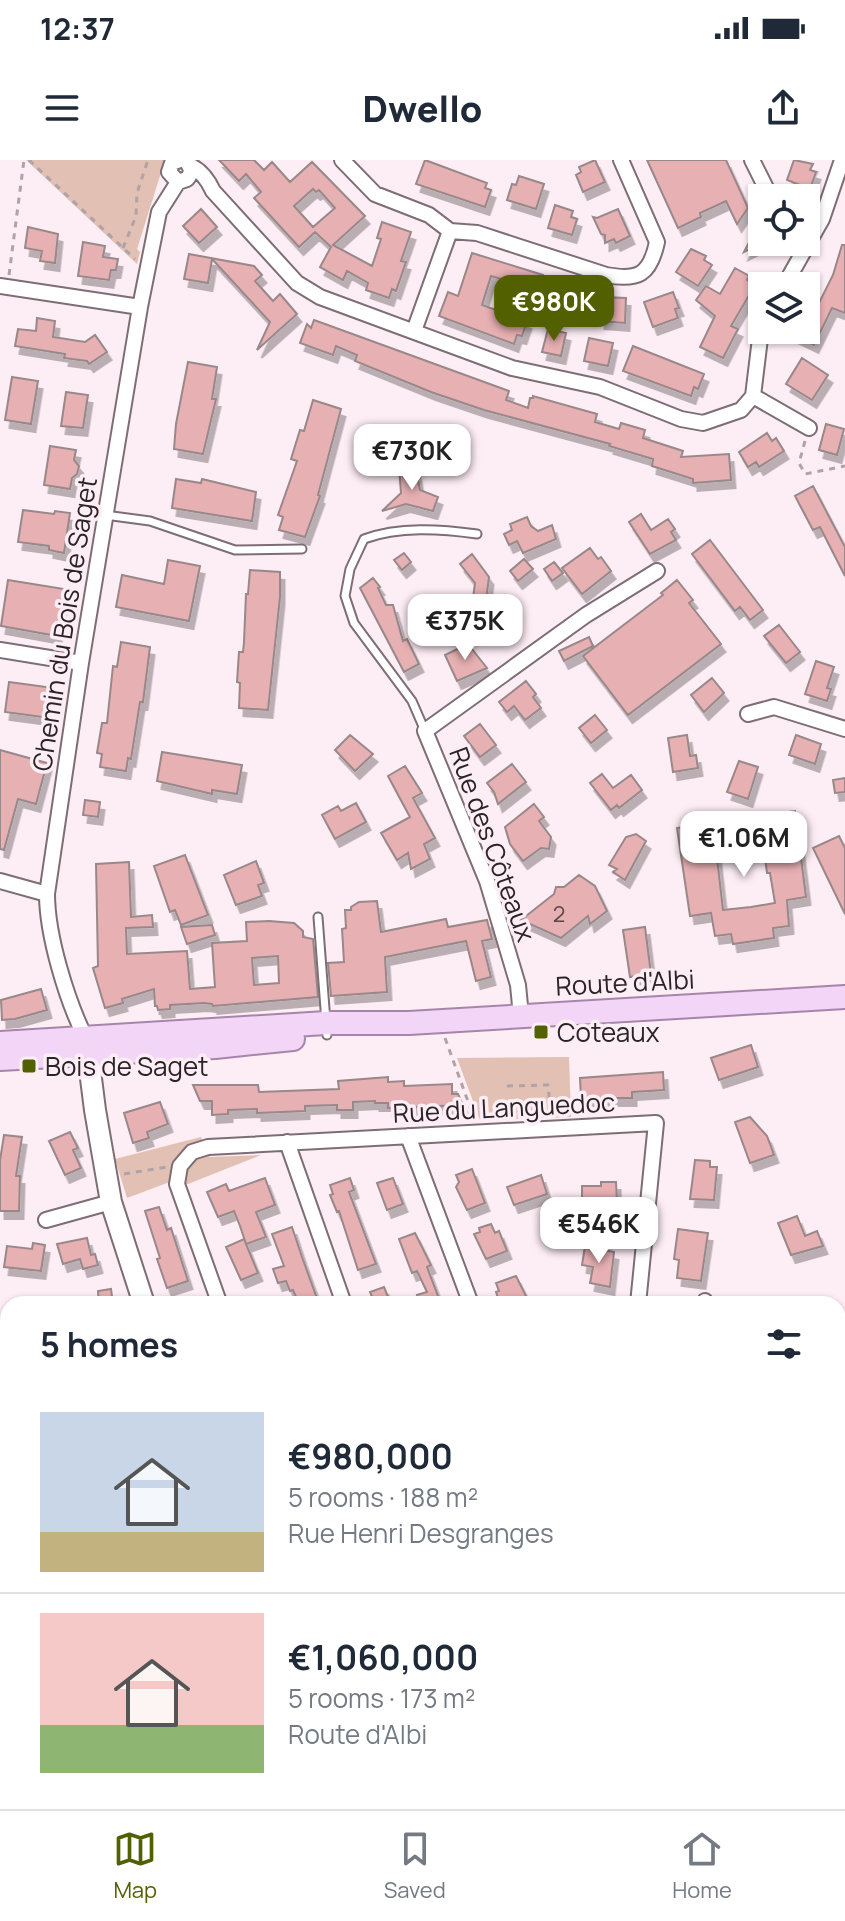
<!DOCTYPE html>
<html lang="en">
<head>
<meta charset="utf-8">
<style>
  :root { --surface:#fff; --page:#f2f2f3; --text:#1f2937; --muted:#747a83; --line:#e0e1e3; --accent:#536000 }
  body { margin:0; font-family:Manrope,sans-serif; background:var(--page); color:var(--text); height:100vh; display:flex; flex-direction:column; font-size:30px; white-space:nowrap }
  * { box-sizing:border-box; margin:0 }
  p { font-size:26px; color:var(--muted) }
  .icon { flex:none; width:44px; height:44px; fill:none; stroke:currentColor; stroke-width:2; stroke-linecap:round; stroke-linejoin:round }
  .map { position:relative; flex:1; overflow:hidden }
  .drawer { position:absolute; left:0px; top:1136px; width:846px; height:514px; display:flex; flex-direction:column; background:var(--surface); border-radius:24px 24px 0 0; box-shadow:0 2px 6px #0004 }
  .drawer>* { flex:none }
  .tools { position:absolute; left:748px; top:24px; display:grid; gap:16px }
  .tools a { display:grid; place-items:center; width:72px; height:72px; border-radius:0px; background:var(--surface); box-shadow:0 2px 6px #0004; font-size:40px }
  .price { position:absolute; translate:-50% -68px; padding:0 18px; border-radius:16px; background:#fff; color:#222; font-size:26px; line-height:52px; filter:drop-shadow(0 2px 4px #0008) }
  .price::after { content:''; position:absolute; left:50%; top:48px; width:24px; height:18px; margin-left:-12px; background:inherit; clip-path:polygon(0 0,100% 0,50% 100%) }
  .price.active { background:var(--accent); color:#fff }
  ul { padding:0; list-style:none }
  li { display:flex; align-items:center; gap:24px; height:200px; padding:0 40px }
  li+li { border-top:2px solid var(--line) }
  li span { display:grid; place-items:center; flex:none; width:224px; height:160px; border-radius:0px; color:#555 }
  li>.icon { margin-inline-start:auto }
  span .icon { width:96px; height:96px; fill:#fffc; stroke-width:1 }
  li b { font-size:34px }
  h2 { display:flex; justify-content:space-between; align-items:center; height:96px; padding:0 40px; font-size:34px }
  .status { display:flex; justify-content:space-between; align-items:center; height:56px; padding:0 40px; background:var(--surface); direction:ltr }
  .status svg { height:22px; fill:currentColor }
  header { display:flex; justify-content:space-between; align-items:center; height:104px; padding:0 40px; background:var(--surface); font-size:36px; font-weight:800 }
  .tabs { display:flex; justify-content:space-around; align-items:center; height:112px; border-top:2px solid var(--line); background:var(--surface); font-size:22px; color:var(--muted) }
  .tabs a { display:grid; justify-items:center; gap:4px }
  .tabs .active { color:var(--accent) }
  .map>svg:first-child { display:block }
</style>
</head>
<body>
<div class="status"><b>12:37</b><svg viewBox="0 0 49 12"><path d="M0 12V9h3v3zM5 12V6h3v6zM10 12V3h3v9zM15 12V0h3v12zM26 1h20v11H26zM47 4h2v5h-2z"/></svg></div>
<header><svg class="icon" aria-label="menu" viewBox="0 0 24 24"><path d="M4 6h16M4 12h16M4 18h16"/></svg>Dwello<svg class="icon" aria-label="share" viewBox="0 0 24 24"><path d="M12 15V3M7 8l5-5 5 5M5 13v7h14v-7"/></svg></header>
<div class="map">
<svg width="845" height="1649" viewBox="0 0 845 1649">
  <defs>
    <filter id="shadow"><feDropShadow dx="4.5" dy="8" stdDeviation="0" flood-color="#0004"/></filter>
  </defs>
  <rect width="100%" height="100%" fill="#fdedf4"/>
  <!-- green -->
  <path fill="#e2c0b3" d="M26,0H165L137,89L140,92L137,104Z
    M569,897L571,957L480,960L457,898Z
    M201,977L210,997L261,995L188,1024L167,1023L127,1038L115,999Z"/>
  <!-- building -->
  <path fill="#e7b0b3" stroke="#998889" stroke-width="2" fill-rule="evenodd" filter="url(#shadow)" d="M219,0H254L264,10L272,2L290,22L312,2L365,56L333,85L372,106L381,79L377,78L382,62L411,72L401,101L406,102L396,131L392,129L389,138L366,130L368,123L347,111L343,120L320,107L331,87L315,72L299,87L254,38L261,32L246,14L239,21ZM313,29L316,32L319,30L335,48L313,67L294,46Z
    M425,0L487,23L485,28L491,30L485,47L416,24Z
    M595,0L605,22L583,32L576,15L581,12L579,7Z
    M647,0H726L748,48L737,64L726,41L700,53L701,57L678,68Z
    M794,0L813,4L810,10L816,12L810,29L787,20Z
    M519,16L544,24L536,49L507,40L512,24L516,25Z
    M555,45L573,51L571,57L577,59L572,75L548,68Z
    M201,49L217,67L199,83L183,66Z
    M618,49L630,76L616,83L614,79L605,83V75L601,74L593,57L597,58Z
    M28,67L58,74L55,103L40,101L42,91L25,88Z
    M757,67L764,82L744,92Z
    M83,82L105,86L103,97L118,99L116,110H111L109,120L78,116Z
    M842,85H845V153L832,148L814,185L783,170H806V154L812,157L833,115Z
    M691,89L706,96L704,100L712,105L698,126L676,112Z
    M472,93L543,115L535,138L516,132L518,126L512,122L491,116L482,145L527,161L522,176L517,175L514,184L439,156L448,132L458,136Z
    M189,94L254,106L262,115L255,121L273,141L280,134L297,154L257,190L270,162L212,99L208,123L184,119Z
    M735,108L749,116L747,120L755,125L731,166L738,169L723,198L700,187L715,156L696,140L706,126L720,134Z
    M559,120L585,129L580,145L576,144L573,152L553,146Z
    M673,132L679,148L675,149L678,158L653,167L644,142Z
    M602,137L626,138L625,163L600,161Z
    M37,158L55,161L53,177L85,182L95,175L107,192L89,204L87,201L64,198L65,194L15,186L18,169L36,171Z
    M314,160L509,231L506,240L528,248L530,238H533V236L597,254L595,262L619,269L621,263L645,270L643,278L683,291L681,297L729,294L731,320L693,323V319L652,306L653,299L609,286L610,284L484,250L431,232L355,201L357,195L336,186L333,195L300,183L307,164L311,168Z
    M548,169L566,173L561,196L542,192Z
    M589,178L613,183L608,206L584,201Z
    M633,186L704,214L698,229L694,227L691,236L623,211Z
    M802,198L828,215L812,240L786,224Z
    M188,202L217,207L212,239H216L203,294L174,289L176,264Z
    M12,217L38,221L31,264L5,260Z
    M66,232L88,235L83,268L61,266Z
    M313,240L341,249L318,335L320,336L305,377L279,370L283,357L278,355L297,301L291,299L300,270L304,271Z
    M826,264L844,269L837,295L819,290Z
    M767,273L772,281L776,278L784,291L759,307L756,302L748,307L739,292Z
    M50,286L76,290L74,300L79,306L77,314L72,318L70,329L44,325Z
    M415,305L420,330L438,337L433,351L406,344L382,351L401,333L399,308Z
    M176,319L201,323L202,319L256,332L252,361L172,348Z
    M813,326L845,387V416L820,367L813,370L795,336Z
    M23,350L54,354L55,351L70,353L64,393L49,390V386L18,382Z
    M641,354L651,370L668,359L675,369L671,372L676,380L650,394L629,362Z
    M527,357L531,366L538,371L552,365L556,379L523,393L517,381L509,385L504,374L512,370L510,364Z
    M710,380L763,450L750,460L740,447L735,451L692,394Z
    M590,388L598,399L601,397L611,411L582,434L562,408Z
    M404,393L411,402L402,410L394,400Z
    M472,394L489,417L485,447L472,458L462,446L473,438L475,423L460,404Z
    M524,399L533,409L518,421L510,411Z
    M168,400L200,406L189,461L116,447L122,415L164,424Z
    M554,402L563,413L552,421L544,409Z
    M250,410L280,412V437L268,550L239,548L240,523L237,522L239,492H243L244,482L246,434H248Z
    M373,418L380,427L378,428L386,445H393L403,481L407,479L419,504L404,512L360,428Z
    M8,420L64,429L57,476L1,466Z
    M677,420L693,440L689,443L721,484L628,555L583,496L663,435L661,433Z
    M779,465L800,492L786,503L764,476Z
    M589,477L593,486L564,501L559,491Z
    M121,482L150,487L143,542H140L131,599L128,598L126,611L100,607L102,594L97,593L102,563H107L113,506L117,507Z
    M468,484L487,508L457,521L445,495Z
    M816,501L834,507L827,528L831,529L827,541L805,534Z
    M712,518L724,533L704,552L691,535Z
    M526,521L536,534L533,537L541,548L525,560L514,546L507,552L499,542Z
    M9,522L54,528L50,558L5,552Z
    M595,555L607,570L591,583L579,568Z
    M480,564L496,585L480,597L464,576Z
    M350,575L373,594L355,611L335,590Z
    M687,575L690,596L696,595L698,608L673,612L668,578Z
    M796,575L821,584L815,604L789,595Z
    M0,590L47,603L36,644L18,639L4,690L0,689Z
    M162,592L242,605L237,634L212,630V634L157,621Z
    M739,601L758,607L748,639L727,632Z
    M512,604L526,622L498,644L494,632L487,623Z
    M405,606L422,633L413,638L435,678L424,684L430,699L411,709L408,693L397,700L381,673L410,657L388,616Z
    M602,614L613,628L631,615L642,630L619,648L617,645L611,650L590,623Z
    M845,618V632L835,633L833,620Z
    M85,640L100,642L98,657L83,655Z
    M356,643L366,662L335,679L322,655L338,646L341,651Z
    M534,644L544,657L539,661L551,677L549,689L541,688L523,701L510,684L505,667Z
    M795,651L806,737L787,740L789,766L773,768L774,778L733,784L731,774L715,776L711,753L690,756L677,668L706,663L707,667L709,666L712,681H715L723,750L751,747L775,743L770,713H767L762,674H765L763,655Z
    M636,674L646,681L625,720L613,712L617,709L609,705L626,677Z
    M839,676L845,688V754L813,688Z
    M185,695L208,755L181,765L175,750L170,752L154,706Z
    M256,701L264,723L258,725L262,736L236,745L224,715Z
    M129,702L131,757L152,755L153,767L126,768L127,794L187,791L190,829L215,827L212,783L247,781L246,762L269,761L294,763L303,771V777L313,779L318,837L213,846L212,844L204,843L170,845V849L158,850L157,846H155L154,829L122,839L123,843L105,848L93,808L98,806L96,704ZM278,796L279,823L254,825L252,798Z
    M579,715L595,726L607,751L590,764L588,756L561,778L521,760L554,734L556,727H564Z
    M377,741L381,772L446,759L448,767L487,760L492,779L482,781L491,817L476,821L466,781L385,797L387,832L331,836L328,803L344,802L342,769L346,768L345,750H351V747L359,742Z
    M212,765L215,775L187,784L181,767Z
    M645,767L651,814L630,817L623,770Z
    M41,829L47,850L15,859L2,860L1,840Z
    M751,885L758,907L719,920L711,898Z
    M663,912L664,930L632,932V938H581L580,918Z
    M388,917V922L404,921V926L452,924V934H458L463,945L388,948V943H375V941L353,942V950H337V945L305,946V951L257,953V949L228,950V954L212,955V941H200L193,925H258L259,932L339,929L338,921Z
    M160,942L168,964L147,972L149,978L133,983L124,953Z
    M750,957L767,976L774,995L750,1003L735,962Z
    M70,972L78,988L73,990L81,1008L65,1015L49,981Z
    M4,975L22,977L16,1016H20L19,1051H0V1000Z
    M695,1000L710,1001V1007H717L714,1040L690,1039Z
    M472,1009L485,1043L467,1050L456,1027L459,1022L456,1015Z
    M541,1015L547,1034L514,1045L507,1027Z
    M265,1018L275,1045L256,1052L266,1077L246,1084L258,1113L241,1120L226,1087L244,1079L246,1084L240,1066L234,1051L218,1057L207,1032L226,1024L229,1031Z
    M350,1018L354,1030L349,1032L376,1104L358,1110L339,1051L337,1052L330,1035L333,1034L330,1025Z
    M393,1018L403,1044L387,1050L377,1023Z
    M601,1022H616L618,1065L593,1064L592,1040H582V1026H601Z
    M159,1047L167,1070L171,1068L188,1121L167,1128L157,1099L160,1098L145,1051Z
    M797,1056L805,1076L817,1071L823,1086L791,1095L778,1063Z
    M491,1064L495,1073L499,1071L507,1091L486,1099L474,1074L480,1072L479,1068Z
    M292,1067L302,1097L319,1144H299L293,1130L290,1131L286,1121L278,1123L273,1109L284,1106L272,1074Z
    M678,1069L708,1073L701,1121L677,1118L679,1100L674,1099Z
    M415,1073L431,1105L427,1107L441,1144H420L417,1135L427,1132L417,1111L412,1113L399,1079Z
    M87,1078L91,1095L95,1094L98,1105L83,1109L80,1099L63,1104L57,1084Z
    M33,1083L45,1085L41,1111L4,1107L7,1086L32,1089Z
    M585,1086L614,1092L610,1127L590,1123L593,1107L582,1105Z
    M516,1116L530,1144H500L496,1132L499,1131L496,1123Z
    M384,1127L391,1144H375L370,1132Z
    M111,1129L113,1144H99L98,1131Z"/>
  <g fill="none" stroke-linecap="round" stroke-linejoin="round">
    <!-- lane casing -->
    <g stroke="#7d6e75" stroke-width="11">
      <path id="lane" d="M105,355L150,361L235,390L302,389
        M425,571L412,541L354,463L345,436L350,409L364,379C399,366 441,369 477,374
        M318,757L327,875"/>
    </g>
    <!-- street casing -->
    <g stroke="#7d6e75" stroke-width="18">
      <path id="street" d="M180,0L172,3L169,12L178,22L187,19C193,12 191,7 186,1
        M342,0L375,34L429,55L450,71L477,73L606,115C638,121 650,115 657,82L621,0
        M752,0L771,38
        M189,5C201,10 208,20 213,31L297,123L320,137L512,208L600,227L681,259L703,263L741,250L753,236L762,162
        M0,126L140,147
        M784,126L822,59L842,0
        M414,171L450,71
        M753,236L809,268
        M0,490L81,503
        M748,554L774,547L845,569
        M0,721L47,734
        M521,856L518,825L487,721L425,571L586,455L657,411
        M86,879C67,841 47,776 47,734L81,503L140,147L159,52L178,22
        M408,976L471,1144
        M287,982L344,1144
        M46,1060L111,1042
        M705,1141L706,1144
        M214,1144L219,1142L177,1024L180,1006L192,992L208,987L656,963L638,1144
        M0,1320H8
        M251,1642L255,1649
        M499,1642L503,1649
        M98,1649L109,1642"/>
    </g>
    <!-- secondary casing -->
    <g stroke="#7d6e75" stroke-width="24">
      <path id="secondary" d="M86,879L95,950L111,1042L144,1144
        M838,1552L845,1551
        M0,1612L8,1608"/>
    </g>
    <!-- primary casing -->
    <g stroke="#a785aa" stroke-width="26">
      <path id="primary" d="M0,883L326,863H409L845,837
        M0,899L215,887L293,879"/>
    </g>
    <!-- path -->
    <path stroke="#afa3a8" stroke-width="3" stroke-dasharray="6 6" stroke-linecap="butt" d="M29,0L135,99
      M123,88L136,56L137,33L148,0
      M9,115L24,0
      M805,281L799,303L805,314L845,306
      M445,878L474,958
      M507,926L548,925L551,956
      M124,1014L167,1007
      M11,1642L13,1646L25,1649"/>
    <!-- lane -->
    <use href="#lane" stroke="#fff" stroke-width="7"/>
    <!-- street -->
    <use href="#street" stroke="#fff" stroke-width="14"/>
    <!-- secondary -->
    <use href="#secondary" stroke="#fff" stroke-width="20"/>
    <!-- primary -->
    <use href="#primary" stroke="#f3d5f7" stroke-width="22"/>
  </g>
  <!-- markers -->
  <g fill="#536000" stroke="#fdedf4" stroke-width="3">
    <rect x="533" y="864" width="16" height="16" rx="4"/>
    <rect x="21" y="898" width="16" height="16" rx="4"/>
  </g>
  <g text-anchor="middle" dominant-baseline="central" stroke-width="7" stroke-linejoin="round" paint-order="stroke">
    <!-- number labels -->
    <g font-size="22" fill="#594749">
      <text x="559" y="754">2</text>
    </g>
    <!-- street labels -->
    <g font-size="26" fill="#2a2426" stroke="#fdedf4">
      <text transform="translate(64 464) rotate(-81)">Chemin du Bois de Saget</text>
      <text transform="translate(493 684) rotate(70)">Rue des Côteaux</text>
      <text transform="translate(625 822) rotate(-3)">Route d'Albi</text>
      <text transform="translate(504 947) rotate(-3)">Rue du Languedoc</text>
    </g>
    <!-- poi labels -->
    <g font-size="26" fill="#2a2426" stroke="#fdedf4" text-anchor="start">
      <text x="557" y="872">Coteaux</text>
      <text x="45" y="906">Bois de Saget</text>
    </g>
  </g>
</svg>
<div class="tools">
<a><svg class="icon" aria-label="locate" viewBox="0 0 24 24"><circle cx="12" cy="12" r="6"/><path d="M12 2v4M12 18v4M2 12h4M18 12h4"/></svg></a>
<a><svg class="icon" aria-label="layers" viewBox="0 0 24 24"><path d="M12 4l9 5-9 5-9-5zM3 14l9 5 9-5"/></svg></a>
</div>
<b class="price active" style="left:554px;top:183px">€980K</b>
<b class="price" style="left:412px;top:332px">€730K</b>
<b class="price" style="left:465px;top:502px">€375K</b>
<b class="price" style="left:744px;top:719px">€1.06M</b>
<b class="price" style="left:599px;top:1105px">€546K</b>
<section class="drawer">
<h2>5 homes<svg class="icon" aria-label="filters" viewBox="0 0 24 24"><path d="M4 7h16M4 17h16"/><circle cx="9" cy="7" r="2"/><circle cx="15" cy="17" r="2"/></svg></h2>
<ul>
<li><span style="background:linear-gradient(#c9d6e8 75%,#c2b280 0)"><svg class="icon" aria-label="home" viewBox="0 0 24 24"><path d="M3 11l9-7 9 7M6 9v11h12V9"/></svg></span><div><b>€980,000</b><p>5 rooms · 188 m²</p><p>Rue Henri Desgranges</p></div></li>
<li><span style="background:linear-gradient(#f6c9c9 70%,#8fb573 0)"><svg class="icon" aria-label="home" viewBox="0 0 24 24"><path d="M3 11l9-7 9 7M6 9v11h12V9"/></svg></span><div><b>€1,060,000</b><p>5 rooms · 173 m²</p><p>Route d'Albi</p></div></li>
</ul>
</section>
</div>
<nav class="tabs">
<a class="active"><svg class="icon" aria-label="map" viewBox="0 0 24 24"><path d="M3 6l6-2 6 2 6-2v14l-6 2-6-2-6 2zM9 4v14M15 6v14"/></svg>Map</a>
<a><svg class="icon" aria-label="saved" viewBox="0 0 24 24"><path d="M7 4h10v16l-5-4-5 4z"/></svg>Saved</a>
<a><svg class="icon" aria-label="home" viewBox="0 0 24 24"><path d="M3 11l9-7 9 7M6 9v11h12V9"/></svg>Home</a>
</nav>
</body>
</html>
